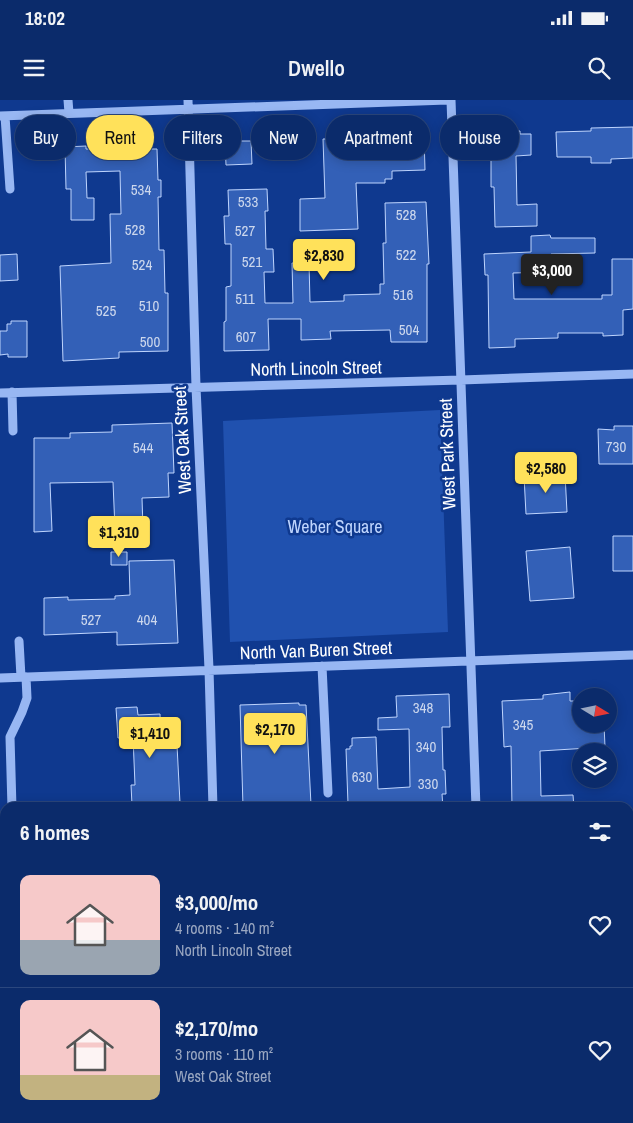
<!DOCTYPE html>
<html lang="en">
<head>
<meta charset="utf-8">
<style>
  :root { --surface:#0b2b6b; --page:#193773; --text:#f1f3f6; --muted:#9aa7c1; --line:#2b477e; --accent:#ffe15a }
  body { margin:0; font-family:"Archivo Narrow",sans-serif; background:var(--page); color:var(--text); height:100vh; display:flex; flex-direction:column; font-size:19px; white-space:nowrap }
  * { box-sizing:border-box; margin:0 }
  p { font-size:16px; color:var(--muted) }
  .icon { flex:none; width:28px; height:28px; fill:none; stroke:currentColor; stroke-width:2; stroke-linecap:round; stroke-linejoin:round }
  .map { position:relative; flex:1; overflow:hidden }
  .drawer { position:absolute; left:0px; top:702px; width:634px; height:321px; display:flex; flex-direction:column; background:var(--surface); border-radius:15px 15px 0 0; box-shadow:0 2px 12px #0003,0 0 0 1px var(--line) }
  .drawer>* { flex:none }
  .banner { position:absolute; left:15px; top:15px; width:604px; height:45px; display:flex; gap:10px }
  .needle { width:32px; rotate:100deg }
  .tools { position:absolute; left:572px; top:588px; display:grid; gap:10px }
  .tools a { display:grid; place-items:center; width:45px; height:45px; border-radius:50%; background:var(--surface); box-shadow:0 2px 12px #0003,0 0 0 1px var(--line); font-size:25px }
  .price { position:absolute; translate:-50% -42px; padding:0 11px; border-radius:5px; background:var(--accent); color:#111; font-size:16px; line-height:32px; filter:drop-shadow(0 1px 2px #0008) }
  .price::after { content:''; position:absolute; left:50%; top:30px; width:15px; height:11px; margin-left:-8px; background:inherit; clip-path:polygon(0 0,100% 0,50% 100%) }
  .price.current { background:#222; color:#fff }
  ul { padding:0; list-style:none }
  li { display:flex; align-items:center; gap:15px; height:125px; padding:0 20px }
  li+li { border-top:1px solid var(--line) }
  li span { display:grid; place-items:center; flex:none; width:140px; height:100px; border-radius:10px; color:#555 }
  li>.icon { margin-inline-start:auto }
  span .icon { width:60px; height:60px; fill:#fffc; stroke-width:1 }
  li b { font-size:21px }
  h2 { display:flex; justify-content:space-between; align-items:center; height:60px; padding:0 20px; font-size:21px }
  .chip { padding:0 18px; border-radius:22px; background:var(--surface); box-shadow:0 2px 12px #0003,0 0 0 1px var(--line); font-size:18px; line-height:45px }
  .chip.current { background:var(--accent); color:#111 }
  .status { display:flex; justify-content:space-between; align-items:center; height:35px; padding:0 25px; background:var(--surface); direction:ltr }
  .status svg { height:14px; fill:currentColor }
  header { display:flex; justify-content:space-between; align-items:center; height:65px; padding:0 20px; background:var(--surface); font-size:22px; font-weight:600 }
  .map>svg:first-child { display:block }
</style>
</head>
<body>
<div class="status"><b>18:02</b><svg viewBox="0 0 49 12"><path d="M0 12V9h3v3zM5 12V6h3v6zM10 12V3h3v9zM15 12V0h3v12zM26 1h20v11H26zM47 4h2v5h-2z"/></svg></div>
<header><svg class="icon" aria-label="menu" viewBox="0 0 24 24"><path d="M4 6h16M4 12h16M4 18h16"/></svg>Dwello<svg class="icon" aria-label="search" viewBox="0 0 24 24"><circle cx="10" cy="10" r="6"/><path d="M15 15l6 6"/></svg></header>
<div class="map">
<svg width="633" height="1023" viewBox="0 0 633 1023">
  <rect width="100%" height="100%" fill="#0f398f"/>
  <!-- green -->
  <path fill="#2051af" d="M440,310L448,532L230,542L223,321Z"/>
  <!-- building -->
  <path fill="#3360b7" stroke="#bfd5fe" d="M633,27V58L611,59V63H591V57H557L556,32L591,31V28Z
    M520,31V34H531V55L516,56L517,105L537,104V126L495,127L494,87H491V40H494V32Z
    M402,36H424L425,70L392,71V79H385V83H356L358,129L300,131V99L325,98L323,39L402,38Z
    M225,41H251L252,64L226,65Z
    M86,46V49H157L158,80H161V97H158L159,150H164L165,193H168V251L119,252V258L63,261L60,166L111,163L110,114H121L120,71L86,72L87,98H94V120H71V89H66L65,47Z
    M267,89L268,111H265L266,149H273L274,172H264L265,203H293L292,163H309L310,202L344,201V195L380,194V184H384L383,143H386L385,103L426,102L429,164H427V242H391L390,230L330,231L331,239L301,240V219H268L269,250L224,251V222L226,221V187L231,186V144H225L224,116H229L228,90Z
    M550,135L551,138H595V153L551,154V172L513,173L514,199H602V195H612V159H633V209L623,210V235L603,236V233H558V238L515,239V247L489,248L488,175H485L484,154L531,152V136Z
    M17,154L18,180L0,181V155Z
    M11,221H27V257H8V254L0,255V231H7V224H11Z
    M172,323L174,373H168L169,397L142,398L143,428L115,429L113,382L50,383L52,431L34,432V338H70V333L112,332V325Z
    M614,326H633V364H599L598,329L614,330Z
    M565,374L567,412L526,414L524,376Z
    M613,436H633V471H613Z
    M570,447L574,498L530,501L526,451Z
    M111,452H127V465H111Z
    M174,460L178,543L117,545V532L44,535V498L68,497V500L115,499V496L130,495L129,461Z
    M570,592V601H581V624H604L605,647L540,651L541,696L573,695L574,708H512L511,646L504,647L502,601L543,599V595Z
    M449,594L450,627H442L443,670H445L446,694H442L443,708H364V704H348L346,649H350V646H352V638L376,637L378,689L410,687L409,629L378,630V618L397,617L396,596Z
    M299,603V605H306L311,705L243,707L240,605Z
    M137,607L138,615L160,614L161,646L177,645L180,703L132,705L131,685H135L133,637L118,638L116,608Z"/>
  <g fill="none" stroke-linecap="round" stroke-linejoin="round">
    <!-- minor -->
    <path stroke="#98b7f3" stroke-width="9" d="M68,0L69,13
      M188,0L196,287L209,569L213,708
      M451,0L476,708
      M0,16L447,0
      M5,16L10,89
      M12,292L13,331
      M0,293L461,280L633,274
      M19,541L21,577
      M322,566L328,693
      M0,578L633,555
      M12,708L10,637L22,612L27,598L26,577
      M629,835H633
      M629,920H633
      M24,1019V1023
      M225,1019V1023
      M487,1019V1023"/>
  </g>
  <g text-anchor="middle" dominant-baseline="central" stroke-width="5" stroke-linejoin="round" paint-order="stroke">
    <!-- number labels -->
    <g font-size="15" fill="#ccd7ed">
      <text x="141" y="89">534</text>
      <text x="248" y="101">533</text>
      <text x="406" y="114">528</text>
      <text x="135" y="129">528</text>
      <text x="245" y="130">527</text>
      <text x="406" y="154">522</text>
      <text x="252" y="161">521</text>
      <text x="142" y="164">524</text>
      <text x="403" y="194">516</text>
      <text x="245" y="198">511</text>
      <text x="149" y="205">510</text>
      <text x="106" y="210">525</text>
      <text x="409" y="229">504</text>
      <text x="246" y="236">607</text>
      <text x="150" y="241">500</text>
      <text x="616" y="346">730</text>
      <text x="143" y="347">544</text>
      <text x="91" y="519">527</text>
      <text x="147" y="519">404</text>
      <text x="423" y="607">348</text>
      <text x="523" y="624">345</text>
      <text x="426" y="646">340</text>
      <text x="362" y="676">630</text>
      <text x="428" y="683">330</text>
    </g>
    <!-- street labels -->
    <g font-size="18" fill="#fff" stroke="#0f398f">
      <text transform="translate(316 268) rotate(-1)">North Lincoln Street</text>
      <text transform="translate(182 340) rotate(-93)">West Oak Street</text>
      <text transform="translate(447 354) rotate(-92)">West Park Street</text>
      <text transform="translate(316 550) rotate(-2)">North Van Buren Street</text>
    </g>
    <!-- park labels -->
    <g font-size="18" fill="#bfd5fe" stroke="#0f398f">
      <text x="335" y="426">Weber Square</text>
    </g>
  </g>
</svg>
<div class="tools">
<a><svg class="needle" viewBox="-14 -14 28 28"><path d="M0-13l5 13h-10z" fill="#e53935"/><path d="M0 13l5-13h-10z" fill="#9aa7c1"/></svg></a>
<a><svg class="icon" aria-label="layers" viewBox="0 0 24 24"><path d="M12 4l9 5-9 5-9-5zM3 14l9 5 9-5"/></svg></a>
</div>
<b class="price" style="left:324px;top:181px">$2,830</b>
<b class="price current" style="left:552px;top:196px">$3,000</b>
<b class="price" style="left:546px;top:394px">$2,580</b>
<b class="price" style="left:119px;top:458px">$1,310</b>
<b class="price" style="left:275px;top:655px">$2,170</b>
<b class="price" style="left:150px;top:659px">$1,410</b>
<div class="banner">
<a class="chip">Buy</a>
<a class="chip current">Rent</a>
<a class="chip">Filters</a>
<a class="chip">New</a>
<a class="chip">Apartment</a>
<a class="chip">House</a>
</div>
<section class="drawer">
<h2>6 homes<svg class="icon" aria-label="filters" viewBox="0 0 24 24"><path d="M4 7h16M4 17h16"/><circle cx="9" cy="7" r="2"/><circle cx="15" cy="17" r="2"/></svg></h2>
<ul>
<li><span style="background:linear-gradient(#f6c9c9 65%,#9aa5b1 0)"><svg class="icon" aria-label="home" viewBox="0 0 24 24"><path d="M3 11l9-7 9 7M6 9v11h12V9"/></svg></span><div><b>$3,000/mo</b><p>4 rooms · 140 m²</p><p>North Lincoln Street</p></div><svg class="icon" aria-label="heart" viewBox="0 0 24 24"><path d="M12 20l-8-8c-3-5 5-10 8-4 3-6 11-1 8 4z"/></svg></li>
<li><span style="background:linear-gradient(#f6c9c9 75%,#c2b280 0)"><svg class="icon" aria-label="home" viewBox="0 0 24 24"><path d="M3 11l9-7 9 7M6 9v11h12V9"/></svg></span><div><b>$2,170/mo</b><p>3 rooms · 110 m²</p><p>West Oak Street</p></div><svg class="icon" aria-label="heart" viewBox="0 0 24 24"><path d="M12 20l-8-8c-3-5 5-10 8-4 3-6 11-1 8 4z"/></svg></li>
</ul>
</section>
</div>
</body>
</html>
